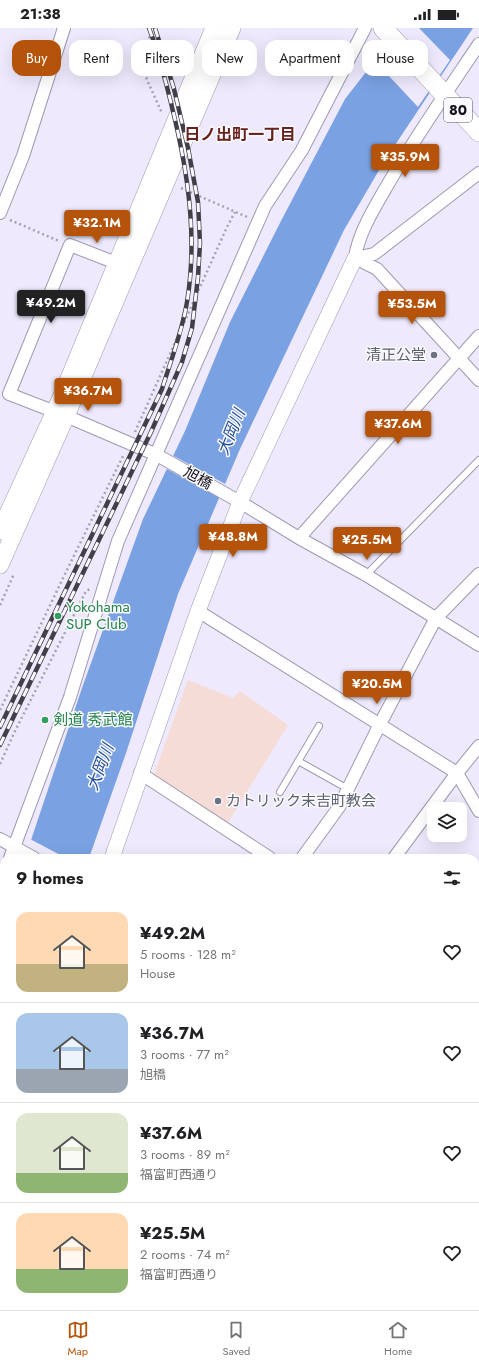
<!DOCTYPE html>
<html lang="en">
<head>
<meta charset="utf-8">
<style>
  :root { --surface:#fff; --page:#f2f2f2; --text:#202124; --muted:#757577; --line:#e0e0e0; --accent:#b45309 }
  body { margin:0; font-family:Jost,"Noto Sans JP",sans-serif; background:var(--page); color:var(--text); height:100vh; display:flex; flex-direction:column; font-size:15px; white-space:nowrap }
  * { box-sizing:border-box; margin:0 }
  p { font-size:13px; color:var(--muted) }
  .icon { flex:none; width:22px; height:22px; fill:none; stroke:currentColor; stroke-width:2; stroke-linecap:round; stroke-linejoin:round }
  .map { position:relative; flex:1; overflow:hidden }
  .panel { position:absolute; left:0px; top:826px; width:479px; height:456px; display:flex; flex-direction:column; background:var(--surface); border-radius:12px 12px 0 0; box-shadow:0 4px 16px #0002 }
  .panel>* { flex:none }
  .banner { position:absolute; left:12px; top:12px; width:455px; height:36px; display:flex; gap:8px }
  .controls { position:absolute; left:427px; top:774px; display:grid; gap:8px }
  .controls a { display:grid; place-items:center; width:40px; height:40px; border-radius:8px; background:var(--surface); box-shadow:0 4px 16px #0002; font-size:20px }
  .price { position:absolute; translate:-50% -34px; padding:0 9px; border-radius:4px; background:var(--accent); color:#fff; font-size:13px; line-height:26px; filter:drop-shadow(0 1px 2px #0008) }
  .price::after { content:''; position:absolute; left:50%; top:24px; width:12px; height:9px; margin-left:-6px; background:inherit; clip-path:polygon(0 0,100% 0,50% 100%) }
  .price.on { background:#222; color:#fff }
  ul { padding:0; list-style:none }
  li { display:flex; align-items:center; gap:12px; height:100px; padding:0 16px }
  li+li { border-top:1px solid var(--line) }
  li span { display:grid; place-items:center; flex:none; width:112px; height:80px; border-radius:12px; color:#555 }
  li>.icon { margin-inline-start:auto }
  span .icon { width:48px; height:48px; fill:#fffc; stroke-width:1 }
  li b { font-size:17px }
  h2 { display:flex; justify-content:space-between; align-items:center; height:48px; padding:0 16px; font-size:17px }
  .tag { padding:0 14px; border-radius:12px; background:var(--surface); box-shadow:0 4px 16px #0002; font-size:14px; line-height:36px }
  .tag.on { background:var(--accent); color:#fff }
  .status { display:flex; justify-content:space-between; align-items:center; height:28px; padding:0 20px; background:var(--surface); direction:ltr }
  .status svg { height:11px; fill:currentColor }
  .dock { display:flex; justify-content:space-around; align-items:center; height:56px; border-top:1px solid var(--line); background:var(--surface); font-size:11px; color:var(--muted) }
  .dock a { display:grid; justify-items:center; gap:2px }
  .dock .on { color:var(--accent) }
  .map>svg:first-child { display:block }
</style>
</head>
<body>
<div class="status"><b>21:38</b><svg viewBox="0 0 49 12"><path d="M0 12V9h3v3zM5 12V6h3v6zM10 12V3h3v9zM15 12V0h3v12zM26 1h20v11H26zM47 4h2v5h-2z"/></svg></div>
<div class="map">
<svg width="479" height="1282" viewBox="0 0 479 1282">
  <rect width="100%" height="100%" fill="#eee9fc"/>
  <!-- education -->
  <path fill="#f6dcd6" d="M188,652L233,670L240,663L288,697L227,796L153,749Z"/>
  <!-- water -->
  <path fill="#7aa1e2" d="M396,0H473L385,132L344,202L240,421L178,566L126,725L89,830H25L82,660L143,491L185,403L230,294L281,193L345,71L373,35Z
    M4,895V1025L0,1031V907Z"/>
  <!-- pier -->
  <path fill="#eee9fc" d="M395,0H419L450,32L418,79L373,31Z
    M172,427L227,457L220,470L165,440Z
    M30,811L66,830H23Z"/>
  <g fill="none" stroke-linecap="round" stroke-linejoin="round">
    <!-- service casing -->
    <g stroke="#9f99b0" stroke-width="8">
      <path id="service" d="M366,547L479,432
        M298,733L348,761
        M280,764L319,698
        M391,1278L394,1282"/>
    </g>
    <!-- pedestrian casing -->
    <g stroke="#9f99b0" stroke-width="10">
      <path id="pedestrian" d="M475,1060L479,1056"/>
    </g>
    <!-- minor casing -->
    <g stroke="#9f99b0" stroke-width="14">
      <path id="minor" d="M0,185L23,128L64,0
        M355,230C358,207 372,184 384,163C413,112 446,65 479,16
        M355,230L377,241L479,352
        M355,230L374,226L479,145
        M116,235L70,217L9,366L66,388L157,427L240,474L299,510L366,547L479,617
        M299,510L479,308
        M198,583L457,745L479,783
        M140,745L270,830
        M0,811L34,830
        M10,830L70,669L118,513L265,178L302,122L365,0
        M302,830L339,779L380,696L436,590L479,546
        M394,830L457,745L479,718
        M475,854L479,850
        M0,861L4,848
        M475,1032L479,1038
        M0,1182L4,1179
        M475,1186L479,1182
        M475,1234L479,1241
        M0,1280L4,1277
        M236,1282L241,1278
        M364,1282L368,1278"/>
    </g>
    <!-- tertiary casing -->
    <g stroke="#9f99b0" stroke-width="16">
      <path id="tertiary" d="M112,830L198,583L240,474L355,230
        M0,1069L4,1064"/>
    </g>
    <!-- secondary casing -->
    <g stroke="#9f99b0" stroke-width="18">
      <path id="secondary" d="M0,503L61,370L214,0
        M0,537L66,388L232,0"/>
    </g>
    <!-- primary casing -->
    <g stroke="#9f99b0" stroke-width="20">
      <path id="primary" d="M383,0L479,104"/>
    </g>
    <!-- path -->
    <path stroke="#a6a2b1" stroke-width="2.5" stroke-dasharray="2 3" stroke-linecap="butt" d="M155,0L139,27L147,52L162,85
      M181,160L247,189
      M10,192L59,213
      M135,404L227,199L235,184
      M0,577L14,546
      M0,682L64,548L124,426
      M0,736L15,703L86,563L90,561
      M476,1282L479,1279"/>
    <!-- service -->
    <use href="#service" stroke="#fff" stroke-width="6"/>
    <!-- pedestrian -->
    <use href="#pedestrian" stroke="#fff" stroke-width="9"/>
    <!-- minor -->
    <use href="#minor" stroke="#fff" stroke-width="12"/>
    <!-- tertiary -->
    <use href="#tertiary" stroke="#fff" stroke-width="15"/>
    <!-- secondary -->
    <use href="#secondary" stroke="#fff" stroke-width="17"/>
    <!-- primary -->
    <use href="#primary" stroke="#fff" stroke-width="19"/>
    <!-- rail casing -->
    <g stroke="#423f49" stroke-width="4.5">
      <path id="rail" d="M149,0L157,22
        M0,699L162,361C171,332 182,304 187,274C200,196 183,118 163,44
        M0,717L151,404L182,334L192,300L198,249L200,215L198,174L188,120L174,61L155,0"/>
    </g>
    <!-- rail -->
    <use href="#rail" stroke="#faf9fd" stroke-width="3" stroke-dasharray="9" stroke-linecap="butt"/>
  </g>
  <!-- markers -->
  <g fill="#6b7280" stroke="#faf9fd" stroke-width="1.5">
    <circle cx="434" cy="327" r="4"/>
    <circle cx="218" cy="773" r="4"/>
  </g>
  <g fill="#2e9e5b" stroke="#faf9fd" stroke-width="1.5">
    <circle cx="58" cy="588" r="4"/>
    <circle cx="45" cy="692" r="4"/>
  </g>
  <g text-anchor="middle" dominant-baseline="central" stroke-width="3" stroke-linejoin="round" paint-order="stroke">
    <!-- shield labels -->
    <rect fill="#faf9fd" stroke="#59575e" stroke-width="1" x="444" y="70" width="28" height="24" rx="3"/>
    <g font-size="14" font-weight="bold" fill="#14121a">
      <text x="458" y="82">80</text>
    </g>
    <!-- worship labels -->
    <g font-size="15" fill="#5b616d" stroke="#faf9fd" text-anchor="end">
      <text x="426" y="327">清正公堂</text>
      <text x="226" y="773" text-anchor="start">カトリック末吉町教会</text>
    </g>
    <!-- street labels -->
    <g font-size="15" fill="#14121a" stroke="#faf9fd">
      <text transform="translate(198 450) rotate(29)">旭橋</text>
    </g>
    <!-- leisure labels -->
    <g font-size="15" fill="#27864d" stroke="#faf9fd" text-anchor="start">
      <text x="66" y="579">Yokohama<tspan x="66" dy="17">SUP Club</tspan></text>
      <text x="53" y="692">剣道 秀武館</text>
    </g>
    <!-- neighbourhood labels -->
    <g font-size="16" font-weight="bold" fill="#67221d" stroke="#faf9fd">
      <text x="240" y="106">日ノ出町一丁目</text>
    </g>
    <!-- water labels -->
    <g font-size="16" font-style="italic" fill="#1e4a96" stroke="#faf9fd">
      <text transform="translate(231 404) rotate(-68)">大岡川</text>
      <text transform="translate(100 739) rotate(-69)">大岡川</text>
    </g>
  </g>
</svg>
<div class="controls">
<a><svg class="icon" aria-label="layers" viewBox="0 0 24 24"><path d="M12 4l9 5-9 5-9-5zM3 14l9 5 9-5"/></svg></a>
</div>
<b class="price" style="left:405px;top:150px">¥35.9M</b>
<b class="price" style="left:97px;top:216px">¥32.1M</b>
<b class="price on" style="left:51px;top:296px">¥49.2M</b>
<b class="price" style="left:412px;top:297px">¥53.5M</b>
<b class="price" style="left:88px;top:384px">¥36.7M</b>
<b class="price" style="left:398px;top:417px">¥37.6M</b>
<b class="price" style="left:233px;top:530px">¥48.8M</b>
<b class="price" style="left:367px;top:533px">¥25.5M</b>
<b class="price" style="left:377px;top:677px">¥20.5M</b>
<div class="banner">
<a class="tag on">Buy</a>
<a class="tag">Rent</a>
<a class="tag">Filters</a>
<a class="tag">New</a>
<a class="tag">Apartment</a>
<a class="tag">House</a>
</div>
<section class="panel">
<h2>9 homes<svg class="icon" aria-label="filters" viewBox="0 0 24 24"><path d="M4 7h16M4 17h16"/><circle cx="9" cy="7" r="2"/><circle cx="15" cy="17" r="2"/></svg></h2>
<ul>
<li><span style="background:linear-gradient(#ffd9b3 65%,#c2b280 0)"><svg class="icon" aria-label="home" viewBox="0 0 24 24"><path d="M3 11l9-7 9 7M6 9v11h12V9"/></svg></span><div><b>¥49.2M</b><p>5 rooms · 128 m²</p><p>House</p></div><svg class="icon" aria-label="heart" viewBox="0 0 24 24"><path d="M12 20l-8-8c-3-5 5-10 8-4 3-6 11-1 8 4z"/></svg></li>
<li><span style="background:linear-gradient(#a9c7e8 70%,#9aa5b1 0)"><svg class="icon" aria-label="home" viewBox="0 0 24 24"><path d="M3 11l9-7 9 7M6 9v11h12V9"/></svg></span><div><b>¥36.7M</b><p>3 rooms · 77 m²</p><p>旭橋</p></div><svg class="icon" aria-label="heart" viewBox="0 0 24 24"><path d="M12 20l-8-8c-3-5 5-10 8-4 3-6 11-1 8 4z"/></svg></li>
<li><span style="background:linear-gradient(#dfe7d0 75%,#8fb573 0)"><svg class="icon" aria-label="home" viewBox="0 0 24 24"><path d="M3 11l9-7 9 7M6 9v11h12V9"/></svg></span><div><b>¥37.6M</b><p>3 rooms · 89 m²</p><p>福富町西通り</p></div><svg class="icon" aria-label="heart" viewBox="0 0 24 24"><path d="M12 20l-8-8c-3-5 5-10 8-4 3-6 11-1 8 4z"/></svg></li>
<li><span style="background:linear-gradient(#ffd9b3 70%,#8fb573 0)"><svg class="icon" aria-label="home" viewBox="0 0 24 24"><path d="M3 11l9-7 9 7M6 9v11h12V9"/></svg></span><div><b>¥25.5M</b><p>2 rooms · 74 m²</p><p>福富町西通り</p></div><svg class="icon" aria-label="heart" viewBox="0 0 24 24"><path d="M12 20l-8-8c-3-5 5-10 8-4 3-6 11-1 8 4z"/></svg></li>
</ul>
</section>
</div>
<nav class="dock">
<a class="on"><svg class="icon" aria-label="map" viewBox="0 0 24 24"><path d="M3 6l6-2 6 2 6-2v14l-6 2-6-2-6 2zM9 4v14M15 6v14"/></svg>Map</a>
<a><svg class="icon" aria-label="saved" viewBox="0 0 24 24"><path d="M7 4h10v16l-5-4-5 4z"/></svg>Saved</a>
<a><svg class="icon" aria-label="home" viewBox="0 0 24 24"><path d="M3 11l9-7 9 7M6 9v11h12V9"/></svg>Home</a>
</nav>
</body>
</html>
